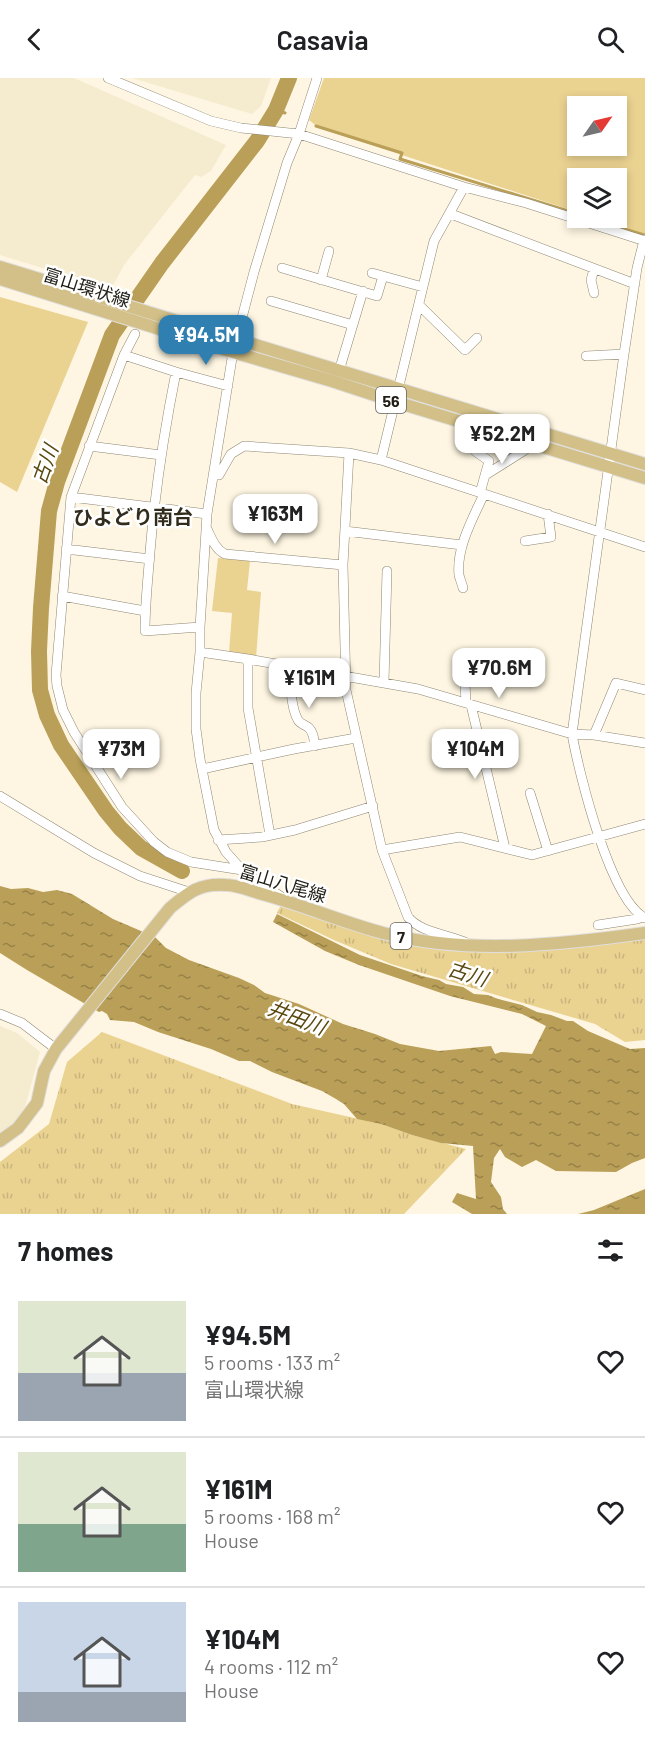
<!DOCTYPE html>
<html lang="en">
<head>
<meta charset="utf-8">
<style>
  :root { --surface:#fff; --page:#f6f6f6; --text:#202124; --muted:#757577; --line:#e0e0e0; --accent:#2f7fb1 }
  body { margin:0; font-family:Barlow,"Noto Sans JP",sans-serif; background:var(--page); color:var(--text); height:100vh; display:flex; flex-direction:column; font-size:22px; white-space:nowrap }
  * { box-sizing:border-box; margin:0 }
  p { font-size:20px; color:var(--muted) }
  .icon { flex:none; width:33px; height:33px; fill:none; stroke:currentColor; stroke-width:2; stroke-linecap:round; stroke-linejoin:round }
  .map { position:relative; height:1136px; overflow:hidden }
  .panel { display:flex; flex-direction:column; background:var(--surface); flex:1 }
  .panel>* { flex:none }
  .needle { width:39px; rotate:56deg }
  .buttons { position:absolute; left:567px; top:18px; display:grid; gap:12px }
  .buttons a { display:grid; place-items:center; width:60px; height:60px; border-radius:0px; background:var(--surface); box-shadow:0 3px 9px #0003; font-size:30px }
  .price { position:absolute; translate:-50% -51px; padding:0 14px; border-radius:12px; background:#fff; color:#222; font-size:20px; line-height:39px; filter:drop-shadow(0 2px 3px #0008) }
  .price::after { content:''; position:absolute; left:50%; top:36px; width:18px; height:14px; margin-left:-9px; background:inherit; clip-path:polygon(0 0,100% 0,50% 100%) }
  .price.current { background:var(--accent); color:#fff }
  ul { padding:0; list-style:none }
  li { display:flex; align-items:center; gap:18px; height:150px; padding:0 18px }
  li+li { border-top:2px solid var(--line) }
  li span { display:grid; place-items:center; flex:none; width:168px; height:120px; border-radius:0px; color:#555 }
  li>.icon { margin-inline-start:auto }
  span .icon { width:72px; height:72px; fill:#fffc; stroke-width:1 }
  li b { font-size:26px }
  h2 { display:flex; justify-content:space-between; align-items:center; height:72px; padding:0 18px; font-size:26px }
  header { display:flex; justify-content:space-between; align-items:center; height:78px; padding:0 18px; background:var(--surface); font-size:27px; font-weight:600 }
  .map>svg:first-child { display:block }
</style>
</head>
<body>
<header><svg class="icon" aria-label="back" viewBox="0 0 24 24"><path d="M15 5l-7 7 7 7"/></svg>Casavia<svg class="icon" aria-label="search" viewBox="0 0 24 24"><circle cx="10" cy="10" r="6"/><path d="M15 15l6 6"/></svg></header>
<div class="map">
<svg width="645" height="1136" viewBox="0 0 645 1136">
  <defs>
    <pattern id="grass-tufts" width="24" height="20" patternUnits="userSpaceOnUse" patternTransform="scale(1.5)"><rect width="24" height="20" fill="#ead291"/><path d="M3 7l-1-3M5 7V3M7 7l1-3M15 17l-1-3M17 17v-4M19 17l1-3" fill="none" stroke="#c8b47c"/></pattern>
    <pattern id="water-ripples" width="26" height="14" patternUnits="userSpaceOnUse" patternTransform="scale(1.5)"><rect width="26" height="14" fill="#b99f57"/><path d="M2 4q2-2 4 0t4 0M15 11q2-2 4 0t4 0" fill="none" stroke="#968147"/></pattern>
  </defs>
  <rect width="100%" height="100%" fill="#fef6e2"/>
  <!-- built -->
  <path fill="#f5ebcf" d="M0,0H74L226,67L211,93L201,99L195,97L124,187L111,211L0,177Z
    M132,0H271L261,28L252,36Z
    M0,948L17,955L40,974L24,1033L13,1049L0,1059Z"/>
  <!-- grass -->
  <path fill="url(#grass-tufts)" d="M281,827L403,865L645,860V962L625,964L595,946L391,886L336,863L277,835Z
    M102,954L292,1026L381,1046L412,1057L466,1071L404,1136H0V1084L49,1046L67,984Z"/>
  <!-- park -->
  <path fill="#ead291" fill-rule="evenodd" d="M324,0H645V156L594,140H616V100H578L577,134L319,50L309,42ZM616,28V68H578V28Z
    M0,219L88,244L17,414L0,404Z
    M218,480L250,483L247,512L261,514L256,580L229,575L232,535L212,533Z"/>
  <!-- water -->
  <path fill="url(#water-ripples)" d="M0,808L11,811L28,810L43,814L57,812L72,816L113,841L155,859L166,870L189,882L239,900L254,907L265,915L299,926L343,946L375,956L400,966L439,973L491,968L495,976L501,974L532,976L546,948L522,936L450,918L359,887L325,873L273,844L277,836L360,877L422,898L439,902L446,906L463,909L474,916L488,917L498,921L522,927L537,934L551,937L567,943H573L588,953L630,971L645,970V1080L632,1085L616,1094L556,1093L536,1082L522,1089L505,1079L500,1071L494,1080L491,1104L501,1119L503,1131L507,1136H472L452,1124L457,1115L476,1121L473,1068L441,1065L412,1057L381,1046L357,1041L344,1026L336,1021L322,1013L272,994L250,983H239L211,971L158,954L134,944L110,942L107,936L102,933L99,934L27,892L0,875Z
    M645,1111V1136H578L594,1132Z"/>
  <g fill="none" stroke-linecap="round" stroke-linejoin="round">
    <!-- stream -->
    <path stroke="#b99f57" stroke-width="3" d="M276,32L285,35
      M316,48L402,75L400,81L578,136
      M588,140L645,157"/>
    <!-- river -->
    <path stroke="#b99f57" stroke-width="16" d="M182,793L141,770L120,750L106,733L61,667L47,637L40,612L39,573L41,530L49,433L57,404L112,257L162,185L257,63L276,32L289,0"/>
    <!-- minor casing -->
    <g stroke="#8e8774" stroke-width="10">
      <path id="minor" d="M108,0L211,43L241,50L299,56L464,109L526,125L645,163
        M451,136L635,206
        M644,162L637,190L624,276L572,656C579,695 610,822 645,840
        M282,190L377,218L383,198
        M372,195L423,209
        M321,202L329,173
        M594,215L591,202L594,191
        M271,223L353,247
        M420,228L465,272L477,260
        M124,277L135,256
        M586,278L624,276
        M339,293L363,213
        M176,294C164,354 155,413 150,474C148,500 145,526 145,553L200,549
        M228,308L176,294L124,277L71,419L56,597L57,608L63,632L74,654L122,729L154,764L167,774L191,784L242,792
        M89,368L161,377
        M475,373L489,383L480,415
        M381,382L434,163L464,109
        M487,396L525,372L529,364
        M213,397H219L231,376L244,368L349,375
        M71,419L207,436
        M207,451C212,461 215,471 225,476L343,487
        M345,453L462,467
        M525,463L551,459L548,436
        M66,471L150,481
        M463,510C462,506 460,501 459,497C456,470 473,440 484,416
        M62,518L145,533
        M200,574L248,581L418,611L572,656L594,657L645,665
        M248,581V630L270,757
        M464,585L466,625
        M290,589C290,603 291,630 298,642C300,646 306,647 309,650C314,655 314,662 315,668
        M384,604L387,493
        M471,627L505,770
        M594,657L616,605L645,612
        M202,691L294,671L356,660
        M530,715L548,773
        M0,718L94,775L140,798L189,814
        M218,762L262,759L295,752L373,728
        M382,772L460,759L532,777L645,746
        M283,820L242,792L226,774L214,752L200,681L196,651V615L200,574V549L207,436L233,274L254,194L287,85L299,56L317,0
        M598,847L637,841L642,839
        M467,865C448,856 421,855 408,839L382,772L346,612L343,487L349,375L381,382L645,469
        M0,936L22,945L56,971"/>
    </g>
    <!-- major casing -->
    <g stroke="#e0dfde" stroke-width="14">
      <path id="major" d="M0,189L645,386
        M0,201L233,274L332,303L396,324L645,400
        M0,1063L18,1050L37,1025L44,993L56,971L170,830C189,814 200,805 226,807C238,807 251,813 262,816C303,827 342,844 383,855C468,877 559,867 645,855"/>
    </g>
    <!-- minor -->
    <use href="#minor" stroke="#fff" stroke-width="9"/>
    <!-- major -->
    <use href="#major" stroke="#d3c088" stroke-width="12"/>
  </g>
  <g text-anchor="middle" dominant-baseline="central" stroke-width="5" stroke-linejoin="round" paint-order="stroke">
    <!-- shield labels -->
    <g fill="#fff" stroke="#62615b" stroke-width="1.5">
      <rect x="376" y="309" width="30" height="26" rx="4.5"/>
      <rect x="390.5" y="845" width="21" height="26" rx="4.5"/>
    </g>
    <g font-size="16" font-weight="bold" fill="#1f1d15">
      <text x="391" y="322">56</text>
      <text x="401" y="858">7</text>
    </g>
    <!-- street labels -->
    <g font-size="18" fill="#1f1d15" stroke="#fff">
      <text transform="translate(87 209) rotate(18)">富山環状線</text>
      <text transform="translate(283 805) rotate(17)">富山八尾線</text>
    </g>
    <!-- water labels -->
    <g font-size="20" font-style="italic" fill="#5a480f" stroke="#fff">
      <text transform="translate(44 386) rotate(-70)">古川</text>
      <text transform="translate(468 895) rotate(18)">古川</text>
      <text transform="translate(297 939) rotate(21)">井田川</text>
    </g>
    <!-- neighbourhood labels -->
    <g font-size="20" font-weight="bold" fill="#322c1c" stroke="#fff">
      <text x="133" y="438">ひよどり南台</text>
    </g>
  </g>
</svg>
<div class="buttons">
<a><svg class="needle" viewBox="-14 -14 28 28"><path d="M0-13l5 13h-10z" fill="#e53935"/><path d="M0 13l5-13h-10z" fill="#757577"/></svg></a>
<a><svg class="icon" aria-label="layers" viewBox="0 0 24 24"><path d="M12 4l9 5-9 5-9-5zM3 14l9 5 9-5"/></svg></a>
</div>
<b class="price current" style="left:206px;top:288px">¥94.5M</b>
<b class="price" style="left:502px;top:387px">¥52.2M</b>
<b class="price" style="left:275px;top:467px">¥163M</b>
<b class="price" style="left:499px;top:621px">¥70.6M</b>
<b class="price" style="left:309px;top:631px">¥161M</b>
<b class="price" style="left:121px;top:702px">¥73M</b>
<b class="price" style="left:475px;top:702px">¥104M</b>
</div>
<section class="panel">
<h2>7 homes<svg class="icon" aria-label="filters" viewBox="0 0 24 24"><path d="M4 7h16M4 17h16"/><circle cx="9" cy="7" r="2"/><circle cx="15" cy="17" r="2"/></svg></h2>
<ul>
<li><span style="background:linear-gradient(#dfe7d0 60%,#9aa5b1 0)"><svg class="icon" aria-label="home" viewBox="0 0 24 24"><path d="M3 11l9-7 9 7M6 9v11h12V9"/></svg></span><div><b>¥94.5M</b><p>5 rooms · 133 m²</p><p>富山環状線</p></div><svg class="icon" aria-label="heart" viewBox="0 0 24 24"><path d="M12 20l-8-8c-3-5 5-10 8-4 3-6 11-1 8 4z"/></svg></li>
<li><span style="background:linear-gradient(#dfe7d0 60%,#7fa58c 0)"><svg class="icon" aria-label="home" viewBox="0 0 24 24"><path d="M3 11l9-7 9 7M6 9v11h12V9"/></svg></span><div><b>¥161M</b><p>5 rooms · 168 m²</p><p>House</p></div><svg class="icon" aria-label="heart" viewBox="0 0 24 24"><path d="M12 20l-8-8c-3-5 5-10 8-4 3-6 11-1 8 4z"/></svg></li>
<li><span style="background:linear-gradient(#c9d6e8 75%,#9aa5b1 0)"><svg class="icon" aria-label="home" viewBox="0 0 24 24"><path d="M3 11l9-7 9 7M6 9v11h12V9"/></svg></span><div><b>¥104M</b><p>4 rooms · 112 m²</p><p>House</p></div><svg class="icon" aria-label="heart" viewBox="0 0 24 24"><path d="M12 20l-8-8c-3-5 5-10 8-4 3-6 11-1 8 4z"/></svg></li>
</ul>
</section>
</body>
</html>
